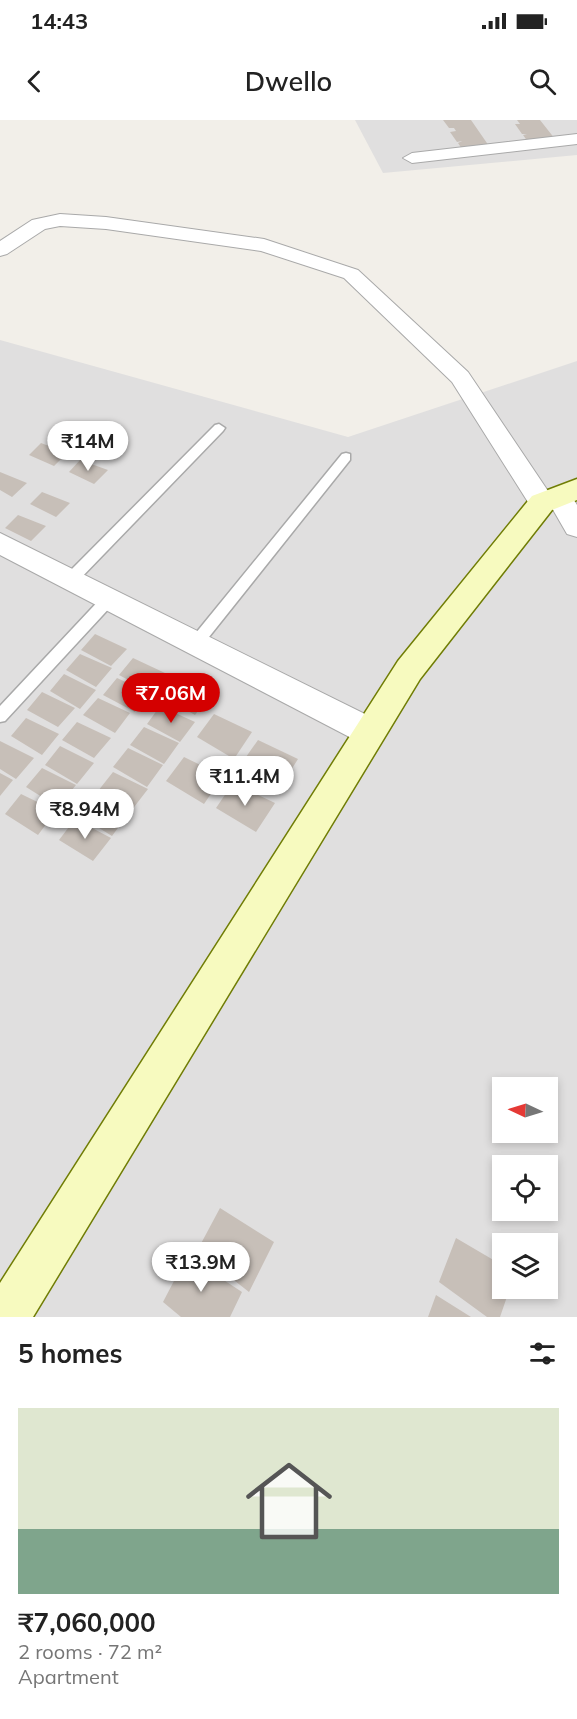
<!DOCTYPE html>
<html lang="en">
<head>
<meta charset="utf-8">
<style>
  :root { --surface:#fff; --page:#f6f6f6; --text:#222; --muted:#767676; --line:#e0e0e0; --accent:#d40000 }
  body { margin:0; font-family:Mulish,sans-serif; background:var(--page); color:var(--text); height:100vh; display:flex; flex-direction:column; font-size:22px; white-space:nowrap }
  * { box-sizing:border-box; margin:0 }
  p { font-size:20px; color:var(--muted) }
  .icon { flex:none; width:33px; height:33px; fill:none; stroke:currentColor; stroke-width:2; stroke-linecap:round; stroke-linejoin:round }
  .map { position:relative; height:1197px; overflow:hidden }
  .sheet { display:flex; flex-direction:column; background:var(--surface); flex:1 }
  .sheet>* { flex:none }
  .needle { width:39px; rotate:274deg }
  .fabs { position:absolute; left:492px; top:957px; display:grid; gap:12px }
  .fabs a { display:grid; place-items:center; width:66px; height:66px; border-radius:0px; background:var(--surface); box-shadow:0 3px 9px #0003; font-size:30px }
  .price { position:absolute; translate:-50% -51px; padding:0 14px; border-radius:21px; background:#fff; color:#222; font-size:20px; line-height:39px; filter:drop-shadow(0 2px 3px #0008) }
  .price::after { content:''; position:absolute; left:50%; top:36px; width:18px; height:14px; margin-left:-9px; background:inherit; clip-path:polygon(0 0,100% 0,50% 100%) }
  .price.active { background:var(--accent); color:#fff }
  ul { padding:0; list-style:none }
  li { display:grid; align-content:center; gap:12px; height:318px; padding:0 18px }
  li+li { border-top:2px solid var(--line) }
  li span { display:grid; place-items:center; height:186px; border-radius:0px; color:#555 }
  li>.icon { margin-inline-start:auto }
  span .icon { width:108px; height:108px; fill:#fffc; stroke-width:1 }
  li b { font-size:26px }
  h2 { display:flex; justify-content:space-between; align-items:center; height:72px; padding:0 18px; font-size:26px }
  .status { display:flex; justify-content:space-between; align-items:center; height:42px; padding:0 30px; background:var(--surface); direction:ltr }
  .status svg { height:16px; fill:currentColor }
  header { display:flex; justify-content:space-between; align-items:center; height:78px; padding:0 18px; background:var(--surface); font-size:27px; font-weight:600 }
  .map>svg:first-child { display:block }
</style>
</head>
<body>
<div class="status"><b>14:43</b><svg viewBox="0 0 49 12"><path d="M0 12V9h3v3zM5 12V6h3v6zM10 12V3h3v9zM15 12V0h3v12zM26 1h20v11H26zM47 4h2v5h-2z"/></svg></div>
<header><svg class="icon" aria-label="back" viewBox="0 0 24 24"><path d="M15 5l-7 7 7 7"/></svg>Dwello<svg class="icon" aria-label="search" viewBox="0 0 24 24"><circle cx="10" cy="10" r="6"/><path d="M15 15l6 6"/></svg></header>
<div class="map">
<svg width="577" height="1197" viewBox="0 0 577 1197">
  <rect width="100%" height="100%" fill="#f2efe9"/>
  <!-- residential -->
  <path fill="#e0dfdf" fill-rule="evenodd" d="M355,0H577V35L383,53Z
    M0,220L348,317L577,241V1197H0ZM502,968H548V1012H502ZM502,1046H548V1090H502ZM502,1124H548V1168H502Z"/>
  <!-- building -->
  <path fill="#c7bfb8" d="M443,0H471L489,26L462,29L458,23L462,21L457,22L450,12L456,11L454,8H449Z
    M517,0H540L555,19L528,22L523,15L527,14H522L515,4H520Z
    M41,323L67,333L54,346L29,335Z
    M80,340L108,350L94,364L69,352Z
    M0,352L27,363L12,377L0,370Z
    M42,372L70,383L56,397L30,384Z
    M18,395L46,406L31,421L5,408Z
    M95,514L127,529L111,546L81,530Z
    M80,534L112,548L96,567L66,550Z
    M133,538L165,553L151,572L119,555Z
    M64,554L96,570L80,589L50,571Z
    M117,558L150,573L135,592L103,575Z
    M176,561L210,576L195,595L163,577Z
    M42,572L75,588L58,607L27,590Z
    M98,578L130,593L115,613L83,595Z
    M160,586L195,602L180,622L147,604Z
    M214,594L252,612L234,639L197,617Z
    M26,598L59,614L42,635L11,616Z
    M77,602L111,618L94,638L62,620Z
    M144,607L179,623L164,644L130,625Z
    M258,620L298,639L281,666L241,644Z
    M0,621L34,638L16,659L0,649Z
    M60,626L94,643L77,664L45,645Z
    M128,628L163,645L147,667L113,647Z
    M184,637L223,656L204,684L166,661Z
    M42,648L76,665L58,687L26,667Z
    M113,652L148,669L131,691L98,671Z
    M0,653L13,660L0,676Z
    M233,663L275,683L256,712L216,688Z
    M21,674L56,691L38,715L5,694Z
    M94,675L129,693L112,716L78,695Z
    M75,699L111,718L93,741L59,720Z
    M220,1088L274,1122L249,1172L197,1131Z
    M456,1118L502,1145V1168H510L500,1197H487L439,1162Z
    M187,1136L242,1172L230,1197H181L163,1182Z
    M436,1175L471,1197H428Z"/>
  <g fill="none" stroke-linecap="round" stroke-linejoin="round">
    <!-- lane casing -->
    <g stroke="#a9a9a9" stroke-width="3">
      <path id="lane" d="M219,304L225,308L223,311L76,463H66L64,459L66,455L215,305Z
        M346,333L350,334V340L201,527H191L189,523L191,519L342,334Z
        M109,474L116,479L114,483L5,601L0,602V586L104,475Z"/>
    </g>
    <!-- street casing -->
    <g stroke="#a9a9a9" stroke-width="2">
      <path id="street" d="M577,14V24L412,43L403,38L412,33Z
        M60,94L106,97L264,119L358,150L468,252L548,371L558,367L567,369L577,385V417L567,414L552,388L542,392L533,390L452,262L344,158L261,131L106,109L60,106L45,109L7,134L0,136V121L32,100Z
        M0,413L381,602L386,612L381,622L370,626L359,622L0,435Z"/>
    </g>
    <!-- secondary casing -->
    <g stroke="#707d05" stroke-width="3">
      <path id="secondary" d="M577,359V380L552,390L420,559L33,1197H0V1163L398,541L532,376Z"/>
    </g>
    <!-- lane -->
    <use href="#lane" fill="#fff" fill-rule="evenodd"/>
    <!-- street -->
    <use href="#street" fill="#fff" fill-rule="evenodd"/>
    <!-- secondary -->
    <use href="#secondary" fill="#f7fabf" fill-rule="evenodd"/>
  </g>
</svg>
<div class="fabs">
<a><svg class="needle" viewBox="-14 -14 28 28"><path d="M0-13l5 13h-10z" fill="#e53935"/><path d="M0 13l5-13h-10z" fill="#767676"/></svg></a>
<a><svg class="icon" aria-label="locate" viewBox="0 0 24 24"><circle cx="12" cy="12" r="6"/><path d="M12 2v4M12 18v4M2 12h4M18 12h4"/></svg></a>
<a><svg class="icon" aria-label="layers" viewBox="0 0 24 24"><path d="M12 4l9 5-9 5-9-5zM3 14l9 5 9-5"/></svg></a>
</div>
<b class="price" style="left:88px;top:352px">₹14M</b>
<b class="price active" style="left:171px;top:604px">₹7.06M</b>
<b class="price" style="left:245px;top:687px">₹11.4M</b>
<b class="price" style="left:85px;top:720px">₹8.94M</b>
<b class="price" style="left:201px;top:1173px">₹13.9M</b>
</div>
<section class="sheet">
<h2>5 homes<svg class="icon" aria-label="filters" viewBox="0 0 24 24"><path d="M4 7h16M4 17h16"/><circle cx="9" cy="7" r="2"/><circle cx="15" cy="17" r="2"/></svg></h2>
<ul>
<li><span style="background:linear-gradient(#dfe7d0 65%,#7fa58c 0)"><svg class="icon" aria-label="home" viewBox="0 0 24 24"><path d="M3 11l9-7 9 7M6 9v11h12V9"/></svg></span><div><b>₹7,060,000</b><p>2 rooms · 72 m²</p><p>Apartment</p></div></li>
</ul>
</section>
</body>
</html>
